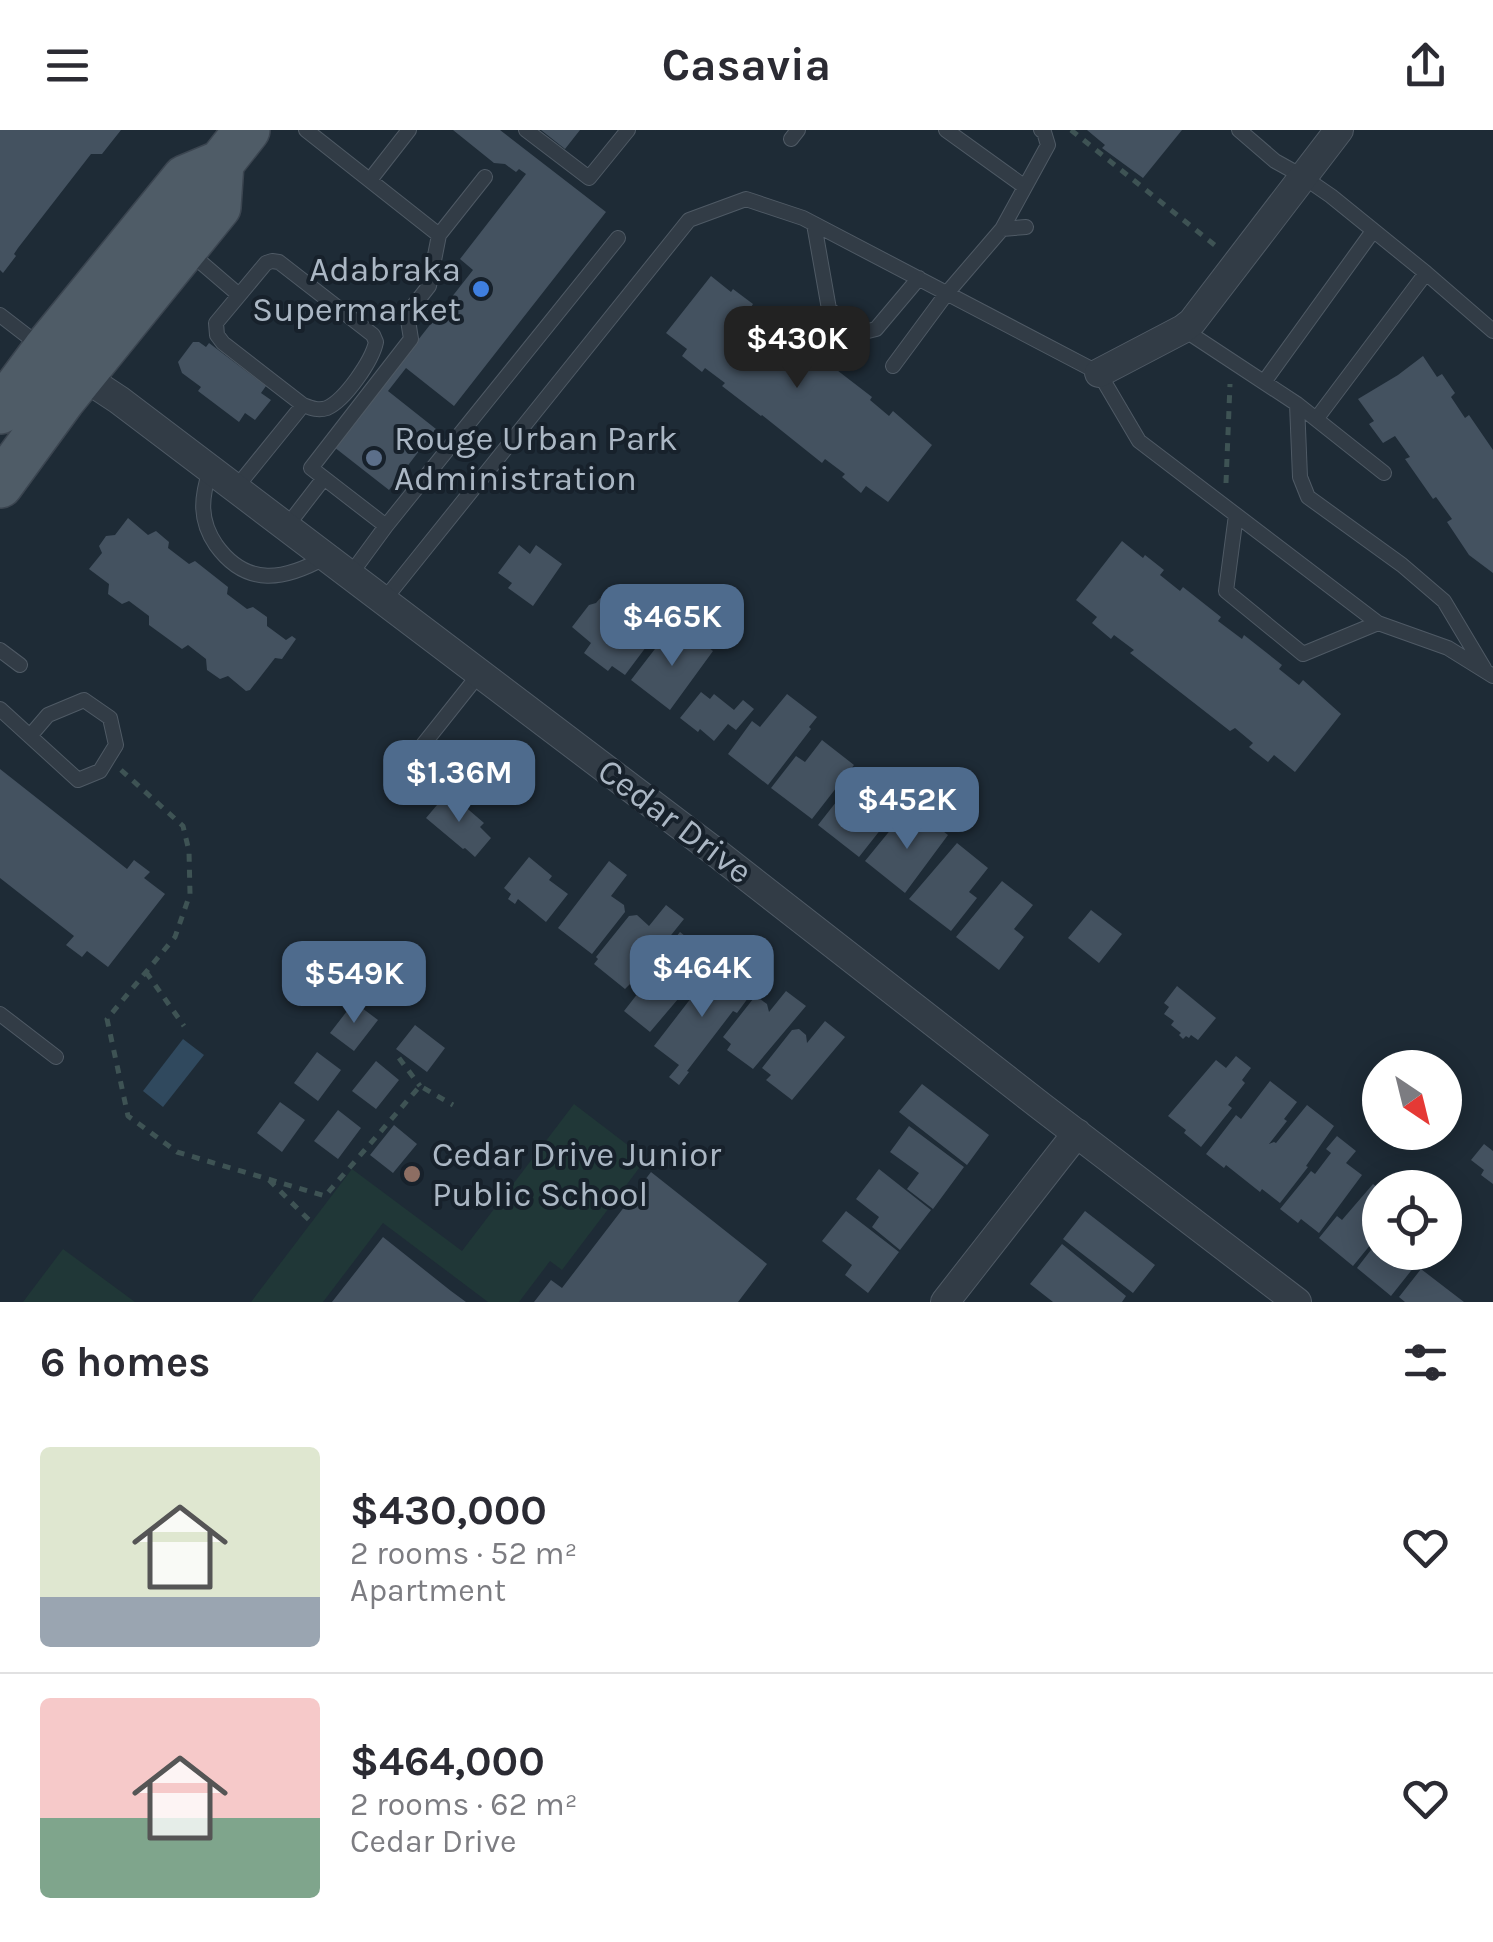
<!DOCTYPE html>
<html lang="en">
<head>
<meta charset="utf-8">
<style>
  :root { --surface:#fff; --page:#f7f7f7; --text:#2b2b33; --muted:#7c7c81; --line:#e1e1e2; --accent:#4e6b8d }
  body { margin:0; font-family:Karla,sans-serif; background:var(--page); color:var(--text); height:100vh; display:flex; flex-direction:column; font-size:38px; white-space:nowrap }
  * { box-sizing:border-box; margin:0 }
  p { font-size:32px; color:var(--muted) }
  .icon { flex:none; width:55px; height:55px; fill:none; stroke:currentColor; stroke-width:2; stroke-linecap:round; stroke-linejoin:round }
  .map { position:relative; height:1172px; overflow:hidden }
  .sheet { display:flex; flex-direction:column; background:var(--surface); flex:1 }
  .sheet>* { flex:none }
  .needle { width:65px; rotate:145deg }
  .buttons { position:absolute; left:1362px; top:920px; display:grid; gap:20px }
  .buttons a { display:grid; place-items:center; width:100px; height:100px; border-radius:50%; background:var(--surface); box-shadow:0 5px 25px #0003; font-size:50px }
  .price { position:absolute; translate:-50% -85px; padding:0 22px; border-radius:20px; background:var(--accent); color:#fff; font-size:32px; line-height:65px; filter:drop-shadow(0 2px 5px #0008) }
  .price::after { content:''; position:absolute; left:50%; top:60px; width:30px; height:22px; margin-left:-15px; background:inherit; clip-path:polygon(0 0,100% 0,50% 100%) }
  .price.selected { background:#222; color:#fff }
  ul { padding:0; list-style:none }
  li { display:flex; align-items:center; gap:30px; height:250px; padding:0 40px }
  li+li { border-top:2px solid var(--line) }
  li span { display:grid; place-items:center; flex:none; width:280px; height:200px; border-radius:10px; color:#555 }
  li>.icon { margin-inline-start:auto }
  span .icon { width:120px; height:120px; fill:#fffc; stroke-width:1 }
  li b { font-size:42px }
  h2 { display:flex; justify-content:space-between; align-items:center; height:120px; padding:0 40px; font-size:42px }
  header { display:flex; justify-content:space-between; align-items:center; height:130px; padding:0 40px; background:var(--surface); font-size:45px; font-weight:700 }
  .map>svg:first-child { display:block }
</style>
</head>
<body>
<header><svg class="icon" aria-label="menu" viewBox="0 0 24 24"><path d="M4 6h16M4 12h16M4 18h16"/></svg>Casavia<svg class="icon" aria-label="share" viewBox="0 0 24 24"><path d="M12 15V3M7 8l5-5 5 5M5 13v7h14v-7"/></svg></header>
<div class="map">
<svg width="1493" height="1172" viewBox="0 0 1493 1172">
  <rect width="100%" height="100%" fill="#1e2b36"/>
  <!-- green -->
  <path fill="#203737" d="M574,974L646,1029L562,1140L550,1131L519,1172H488L383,1093L323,1172H251L352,1039L462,1121Z
    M63,1119L135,1172H23Z"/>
  <!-- water -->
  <path fill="#30495e" d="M183,909L204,925L163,977L143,961Z"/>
  <!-- building -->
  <path fill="#445260" d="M0,0H121L102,24H91L18,118L14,124L16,126L3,143L0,140Z
    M453,0H500L606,82L454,276L406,238L388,261L436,299L389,360L334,317L473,140L460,129L526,44L519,39L516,42L505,34L494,33Z
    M541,0H580L565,19Z
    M1087,0H1182L1143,48L1102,18L1105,15Z
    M711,146L731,162L733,159L753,174L750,179L768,194L772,190L811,220L809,223L831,240L833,237L872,267L870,270L889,286L893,281L932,315L888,372L866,356L861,363L842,347L845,344L825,329L822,333L762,285L761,286L722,256L725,253L705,238L702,242L682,226L687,219L666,203Z
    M193,212H199L206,217L209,213L266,256L261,263L271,270L255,290L245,283L239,292L198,261L201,257L182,243L178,232Z
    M1423,226L1437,247L1442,244L1455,263L1451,267L1465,288L1469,285L1493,320V443L1469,425L1447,392L1452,389L1436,367L1433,369L1405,329L1410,327L1395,306L1383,313L1369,294L1374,291L1358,269L1398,245Z
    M128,388L148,405L156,401L169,412L168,418L189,434L195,431L228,457L227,464L247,479L253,477L267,487V496L286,510L292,506L296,509L282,529L275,528L250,560L246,561L228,546L220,549L207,540L206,529L188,515L182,519L149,495V486L129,471L122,474L108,464L109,454L89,439L102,423L99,416L106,406L115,405Z
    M1122,411L1143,428L1145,425L1164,440L1160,445L1180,461L1183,457L1221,487L1218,491L1242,509L1244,505L1282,535L1279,539L1299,555L1303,550L1341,584L1295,642L1274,625L1268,632L1249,617L1253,613L1235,598L1230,601L1130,523L1134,520L1114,505L1111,509L1092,493L1097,487L1076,470Z
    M519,415L530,424L536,415L562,434L533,476L508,458L512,453L498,443Z
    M608,459L649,492L652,509L639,510L646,517L625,545L612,536L608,541L584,523L591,513L572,497L589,475L596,473Z
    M685,500L713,521L670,580L631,550L658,515L667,523Z
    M701,562L710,569L714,564L734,580L743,570L754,579L736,600L728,594L714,611L700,599L698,602L680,588Z
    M787,564L817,587L809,597L811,599L768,655L728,624L752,591L760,597Z
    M822,610L854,635L812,689L771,658L796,626L805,632Z
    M0,639L127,739L134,730L150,742L144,748L165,764L108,837L87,821L82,827L66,815L74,806L0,748Z
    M873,646L901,669L883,692L885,694L859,727L818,695L844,662L854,670Z
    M448,662L484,693L480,697L491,708L475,727L465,718L463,719L426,688Z
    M920,683L948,705L905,763L865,731L892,698L902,706Z
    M957,713L988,738L969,762L977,768L951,801L909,769Z
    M529,727L552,746L549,750L568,764L546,792L518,769L515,774L508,769L511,764L504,758Z
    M609,731L627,745L611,766L624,775L625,782L592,824L558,798Z
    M1002,751L1033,775L1014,799L1024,807L999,840L956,807Z
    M666,775L684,789L631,855L630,854L625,859L594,834L598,829L596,827L629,786L637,785L649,796Z
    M1091,780L1122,804L1099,833L1068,808Z
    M680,802L716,831L698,854L684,862L650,902L624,881L653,844L648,841Z
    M715,837L732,850L735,846L754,860L737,883L733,881L687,941L689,942L679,955L669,947L679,935L654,916Z
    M1177,856L1216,888L1198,910L1191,905L1189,908L1186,906L1183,909L1179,905L1181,903L1171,895L1174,891L1164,884L1169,877L1164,873Z
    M786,861L806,876L753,939L727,920L731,914L723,907L753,869H760L767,874L769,882Z
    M354,872L378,890L354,921L330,903Z
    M825,891L845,907L792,970L766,950L771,945L762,938L792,900L799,899L806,905L807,913Z
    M415,895L445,918L427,942L396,919Z
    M317,922L341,940L318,971L294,953Z
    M1236,926L1251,938L1242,950L1245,953L1228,975L1232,978L1201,1017L1184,1003L1186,1000L1168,986L1216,930L1226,938Z
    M376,931L399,950L376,979L352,961Z
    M1270,951L1297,972L1284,989L1287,991L1269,1014L1274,1012L1276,1013L1307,975L1334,996L1306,1036L1308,1037L1280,1073L1262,1059L1260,1062L1226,1035L1224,1038L1206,1024L1236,985L1241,989Z
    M922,954L989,1005L967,1035L899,982Z
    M280,972L305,990L282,1022L257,1003Z
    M338,980L361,998L338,1029L314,1011Z
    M394,995L417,1014L393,1043L370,1025Z
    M909,996L964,1037L933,1079L907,1059L919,1043L890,1022Z
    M1337,1006L1356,1021L1346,1033L1362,1045L1319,1103L1301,1089L1298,1093L1280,1079L1311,1041L1315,1044L1331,1023L1326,1019Z
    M1484,1014L1493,1021V1054L1481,1045L1484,1040L1471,1030Z
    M879,1039L931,1080L900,1120L872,1097L879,1087L856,1069Z
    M651,1042L767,1134L738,1172H534L551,1150L562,1158Z
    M1373,1054L1380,1059V1103L1353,1136L1319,1108L1337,1086L1342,1090Z
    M846,1081L899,1122L868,1163L845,1145L852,1135L822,1111Z
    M1085,1081L1155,1135L1133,1163L1063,1109Z
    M383,1107L451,1161L466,1172H332Z
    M1062,1114L1126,1166L1122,1172H1053L1030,1154Z
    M1374,1116L1380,1122H1426L1391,1166L1357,1138Z
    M1421,1139L1447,1159L1464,1172H1405L1399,1167Z"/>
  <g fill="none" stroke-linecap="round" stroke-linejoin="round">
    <!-- lane casing -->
    <g stroke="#4f5a65" stroke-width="16">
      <path id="lane" d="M306,0L439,105L485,47
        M526,0L589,48L628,0
        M946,0L1025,57L1002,99
        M1239,0L1275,31L1302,46L1331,66L1426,143L1493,201
        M791,9L798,0
        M370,50L409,0
        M1025,57L1048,15L1044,2L1041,0
        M814,94L829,179L860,203L876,199L919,148
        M439,105L429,156L407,184L411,209L311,338L386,396L618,108
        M190,123L239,165
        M272,131L279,132L373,205L376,212C372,231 345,270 327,278C318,281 311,278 303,275L223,213L217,205L216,193L266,133Z
        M0,185L39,215
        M1183,199L1297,274L1384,343
        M893,236L947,163L1002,99L1026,97
        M1264,252L1373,101
        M1297,274L1300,347L1308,367L1402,435L1444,471L1484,538
        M1317,288L1426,143
        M210,340C201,368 199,390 216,415C247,458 285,450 326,427
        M235,359L303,275
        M1236,385L1226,461L1303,524L1378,493
        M287,396L324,348
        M350,445L386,396
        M384,470L689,90L746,69L803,88L1099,243L1139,311L1378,493L1448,518L1493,546
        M0,520L20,535
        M0,579L78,650L100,641L116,615L110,588L84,570L48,585L30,606
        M399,645L480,543
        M0,884L56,927"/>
    </g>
    <!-- street casing -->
    <g stroke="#4f5a65" stroke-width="30">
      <path id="street" d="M69,237L119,270L714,721L1042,977L1297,1172
        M1099,243L1183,199L1192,192L1339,0
        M945,1172L1077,1003"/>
    </g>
    <!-- primary casing -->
    <g stroke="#3b4550" stroke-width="48">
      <path id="primary" d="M0,281L45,220L185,48L221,33L247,0
        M0,355L62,270L218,77L221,33"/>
    </g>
    <!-- path -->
    <path stroke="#3e5354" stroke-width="5" stroke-dasharray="8 8" stroke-linecap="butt" d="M1071,0L1217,117
      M1226,353L1230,254
      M121,640L183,696L189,721L190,764L175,807L107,889L128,986L177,1022L325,1066L420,956L453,975
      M146,842L184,896
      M399,928L420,956
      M269,1050L309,1090"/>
    <!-- lane -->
    <use href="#lane" stroke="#323c46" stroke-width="14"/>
    <!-- street -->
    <use href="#street" stroke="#323c46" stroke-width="28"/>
    <!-- primary -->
    <use href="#primary" stroke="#4f5c67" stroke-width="45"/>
  </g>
  <!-- markers -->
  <circle fill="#3f7fe0" stroke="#17212b" stroke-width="4" cx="481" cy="159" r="10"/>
  <circle fill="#5c6f8a" stroke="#17212b" stroke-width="4" cx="374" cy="328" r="10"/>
  <circle fill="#8d6e63" stroke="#17212b" stroke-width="4" cx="412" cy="1044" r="10"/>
  <g text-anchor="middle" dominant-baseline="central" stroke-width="8" stroke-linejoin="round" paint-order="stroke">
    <!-- poi labels -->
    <g font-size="35" fill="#abb7c4" stroke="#17212b" text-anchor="start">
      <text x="461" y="139" text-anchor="end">Adabraka<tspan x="461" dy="40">Supermarket</tspan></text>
      <text x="394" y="308">Rouge Urban Park<tspan x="394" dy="40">Administration</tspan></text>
      <text x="432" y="1024">Cedar Drive Junior<tspan x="432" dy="40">Public School</tspan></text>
    </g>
    <!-- street labels -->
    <g font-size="35" fill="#abb7c4" stroke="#17212b">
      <text transform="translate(675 691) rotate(37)">Cedar Drive</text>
    </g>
  </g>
</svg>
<div class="buttons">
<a><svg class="needle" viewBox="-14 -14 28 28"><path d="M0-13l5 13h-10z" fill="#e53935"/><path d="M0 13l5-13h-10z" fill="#7c7c81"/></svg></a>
<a><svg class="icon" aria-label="locate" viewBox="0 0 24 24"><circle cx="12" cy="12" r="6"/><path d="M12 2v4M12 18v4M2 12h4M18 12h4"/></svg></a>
</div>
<b class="price selected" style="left:797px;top:261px">$430K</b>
<b class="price" style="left:672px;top:539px">$465K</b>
<b class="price" style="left:459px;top:695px">$1.36M</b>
<b class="price" style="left:907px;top:722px">$452K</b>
<b class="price" style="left:702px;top:890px">$464K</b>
<b class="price" style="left:354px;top:896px">$549K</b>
</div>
<section class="sheet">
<h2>6 homes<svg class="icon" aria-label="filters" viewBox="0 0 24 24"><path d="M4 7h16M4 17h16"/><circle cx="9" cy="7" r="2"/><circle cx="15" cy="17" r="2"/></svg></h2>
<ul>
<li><span style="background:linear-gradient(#dfe7d0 75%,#9aa5b1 0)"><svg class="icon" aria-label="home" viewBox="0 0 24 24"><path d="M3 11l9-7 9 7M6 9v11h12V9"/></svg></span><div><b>$430,000</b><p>2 rooms · 52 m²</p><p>Apartment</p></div><svg class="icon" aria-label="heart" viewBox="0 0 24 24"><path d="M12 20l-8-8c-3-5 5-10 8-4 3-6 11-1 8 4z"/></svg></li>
<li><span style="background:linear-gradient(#f6c9c9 60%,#7fa58c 0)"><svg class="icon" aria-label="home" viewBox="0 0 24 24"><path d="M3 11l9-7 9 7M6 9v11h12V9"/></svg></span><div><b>$464,000</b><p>2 rooms · 62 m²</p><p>Cedar Drive</p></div><svg class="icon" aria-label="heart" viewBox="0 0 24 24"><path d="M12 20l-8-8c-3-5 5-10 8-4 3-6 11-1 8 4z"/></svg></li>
</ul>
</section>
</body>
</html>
